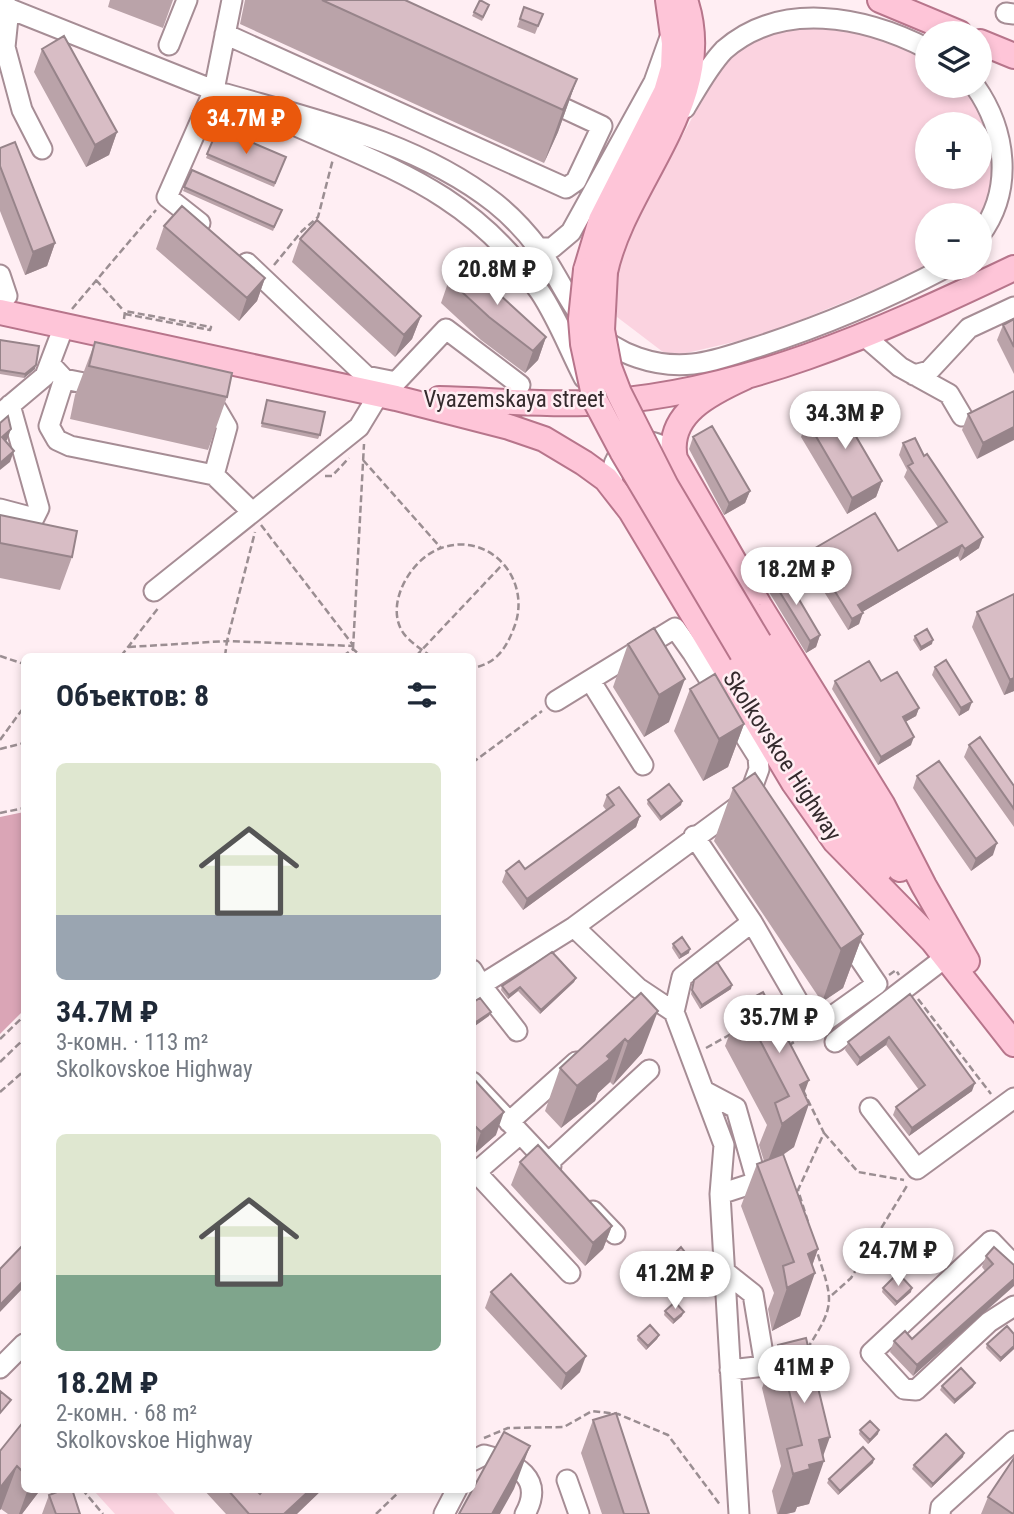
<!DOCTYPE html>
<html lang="ru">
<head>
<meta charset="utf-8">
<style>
  :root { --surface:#fff; --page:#f2f2f3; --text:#1f2937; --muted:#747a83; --accent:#ea580c }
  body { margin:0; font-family:"Roboto Condensed",sans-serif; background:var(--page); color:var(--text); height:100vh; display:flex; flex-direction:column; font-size:26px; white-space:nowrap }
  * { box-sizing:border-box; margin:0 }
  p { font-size:23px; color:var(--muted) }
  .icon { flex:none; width:38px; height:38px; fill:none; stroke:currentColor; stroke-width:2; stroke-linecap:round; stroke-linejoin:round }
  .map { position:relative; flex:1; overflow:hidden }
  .panel { position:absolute; left:21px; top:653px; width:455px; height:840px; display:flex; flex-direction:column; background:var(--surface); border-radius:10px; box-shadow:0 4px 10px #0003 }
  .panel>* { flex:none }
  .buttons { position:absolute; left:915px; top:21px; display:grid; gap:14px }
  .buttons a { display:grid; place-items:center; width:77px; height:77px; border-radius:50%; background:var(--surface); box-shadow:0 4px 10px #0003; font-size:35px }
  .price { position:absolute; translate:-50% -60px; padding:0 16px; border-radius:24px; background:#fff; color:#222; font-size:23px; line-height:46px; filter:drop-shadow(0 2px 4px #0008) }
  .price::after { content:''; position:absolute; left:50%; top:42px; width:21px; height:16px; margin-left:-10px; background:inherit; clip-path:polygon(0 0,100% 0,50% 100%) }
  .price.active { background:var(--accent); color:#fff }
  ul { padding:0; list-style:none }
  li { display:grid; align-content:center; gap:14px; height:371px; padding:0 35px }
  li span { display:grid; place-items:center; height:217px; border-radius:10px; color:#555 }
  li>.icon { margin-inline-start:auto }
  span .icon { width:126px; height:126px; fill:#fffc; stroke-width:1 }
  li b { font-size:30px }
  h2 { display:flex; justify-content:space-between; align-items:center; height:84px; padding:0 35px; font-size:30px }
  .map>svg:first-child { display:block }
</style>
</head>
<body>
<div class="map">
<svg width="1014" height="1514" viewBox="0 0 1014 1514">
  <rect width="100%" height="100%" fill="#ffeef3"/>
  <!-- green -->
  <path fill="#fbd3e0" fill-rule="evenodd" d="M787,21L877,34L927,58L928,86H963C995,129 1001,169 980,219V215H928L927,265L912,274L764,335L678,355L663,352L617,317L615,284L631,231L719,68L735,50ZM928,124H980V177H928Z
    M98,1489H153L175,1514H115L95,1492Z"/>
  <!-- water -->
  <path fill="#daa5b6" d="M24,812V1010L0,1034V817Z"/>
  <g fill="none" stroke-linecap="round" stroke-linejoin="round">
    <!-- minor casing -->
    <g stroke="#a68d95" stroke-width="23">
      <path id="minor" d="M0,5L236,99
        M9,8L5,47L22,110L42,149
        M1006,13L1014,14
        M225,34L566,188L576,181L602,126L542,98
        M169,45L187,0
        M975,86C1006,130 1014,189 980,235
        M226,94C317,120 419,143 495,203C510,215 527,233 539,249C558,275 569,305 591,328C616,355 657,368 693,364C713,362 735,354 754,348C820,327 884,300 945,268
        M685,108C697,88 708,67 724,50C781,0 864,16 928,49
        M283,120C388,168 471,191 540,292C558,319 569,349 584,378
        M200,223L167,197L214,90L232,0
        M539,248H552L571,232L654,82L669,40
        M247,263L366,376L396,382L446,329L520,385
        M0,275L7,296
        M862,334L900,367L949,394L962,416
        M51,365L64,379L49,426L57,440L70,446L214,475L227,427L217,410L199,406
        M914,375L929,371L969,328L1014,307
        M64,379L104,387
        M1,413L45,376L64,326
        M214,475L251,511
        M615,490C599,450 652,422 675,459
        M0,509L34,518L39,508L10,405
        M154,591L359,427L379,394
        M556,701L590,680
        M643,765L590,680L675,628L692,652
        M694,836L752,922L814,1029L877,984L841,931
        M574,927L638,988L674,1012L724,1145L720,1194L739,1514
        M472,970L481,985L574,927L748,799L759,769L758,757L692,652L709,641
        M472,991L481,985L517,1031
        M674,1012L682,977L752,922
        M835,1042L946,957
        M472,1082L551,1166
        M704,1091L736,1108L757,1182L720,1194
        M870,1108L917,1169L1014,1098
        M509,1122L576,1062
        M548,1163L649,1070
        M472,1168L570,1273
        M476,1172L520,1134
        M593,1211L615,1234
        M1014,1265L991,1241L871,1353L904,1389L916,1390L989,1322L1014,1306
        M724,1271L753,1294L765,1366L730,1370
        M0,1368L24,1344
        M472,1461L484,1455C516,1463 545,1478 525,1514
        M567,1480L579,1514
        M444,1514L457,1489
        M940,1514L941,1507L1014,1441"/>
    </g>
    <!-- major casing -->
    <g stroke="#b7758b" stroke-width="28">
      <path id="major" d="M880,0L959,33
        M980,42L1014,56
        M586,270L601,220L666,92L673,68L674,43L668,0
        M605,272C624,182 719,99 685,0
        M0,312L396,398L509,427L544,439L584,463L606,479L631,511L794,783L835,841L933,941L1014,1044
        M745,377C712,392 665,414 675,459L759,605L882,804L924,886L967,961
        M439,399C488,400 538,405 587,403C736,397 882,331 1014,268
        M759,642L900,869
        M742,653L836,809L880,870"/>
    </g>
    <!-- path -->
    <path stroke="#9b8e92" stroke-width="2.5" stroke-dasharray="7 3.5" stroke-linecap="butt" d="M274,265L302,231L318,217L333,159
      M96,280L124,311
      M72,309L156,210
      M124,319L125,311L211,327L210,330L125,314
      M363,460L441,548
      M325,476H332L349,458
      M261,525L353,645
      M129,647L227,641L255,532
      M353,649L364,444
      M0,656L24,664
      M121,656L159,607
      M225,656L227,641L354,646
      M343,656L353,649L361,656
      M416,656L502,565
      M431,656C422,650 408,641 402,631C385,602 412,558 441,548C490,531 531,579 515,625C507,647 497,664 472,668
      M0,740L24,707
      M0,749L24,743
      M472,763L542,711
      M0,813L24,808
      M889,975L896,970L899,975
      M918,999L991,1094
      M0,1039L24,1016
      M788,1046L800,1038
      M706,1048L731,1034
      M0,1062L24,1039
      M803,1090L824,1133L798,1190L808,1222
      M0,1092L24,1071
      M824,1133L858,1172L904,1180
      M832,1295L851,1278L908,1184
      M807,1349C836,1304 833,1301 817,1252
      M484,1438L508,1428L564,1427L592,1411L618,1414L668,1435L721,1506
      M82,1489L103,1514
      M376,1514L402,1489"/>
    <!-- minor -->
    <use href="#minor" stroke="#fff" stroke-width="19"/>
    <!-- major -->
    <use href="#major" stroke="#fec5d8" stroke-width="24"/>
    <!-- major-bridge casing -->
    <g stroke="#b7758b" stroke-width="28" stroke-linecap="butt">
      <path id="major-bridge" d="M586,270L581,319L583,344L595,400L622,451L742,653
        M605,272L602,330L609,367L619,393L666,486L759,642"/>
    </g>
    <!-- major-bridge -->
    <use href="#major-bridge" stroke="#fec5d8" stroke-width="24"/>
  </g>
  <!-- wall -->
  <path fill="#baa3a9" d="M110,0H173L163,28L108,7Z
    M245,0H405L577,79L558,132L544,163L240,24Z
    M480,0L489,5L482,21L472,16Z
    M524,7L543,14L535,34L517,27Z
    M42,49L117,132L109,155L86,167L34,72Z
    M218,128L286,157L274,187L206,158Z
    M0,148L55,243L47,266L25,275L0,211Z
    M192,170L282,210L273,231L183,191Z
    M164,226L265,278L257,301L239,321L156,249Z
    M300,239L421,316L412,339L395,357L292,262Z
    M449,280L546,337L538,360L525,373L481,340L441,303Z
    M1014,319V374L997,340L1003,325Z
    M0,340L35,369L24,378L0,374Z
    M95,342L227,397L208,450L70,419L75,395Z
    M1014,391L977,459L962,430L968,414Z
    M267,400L320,435L318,439L261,427Z
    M807,421L882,481L876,497L847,514L801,437Z
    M693,437L750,491L745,503L724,515L689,449Z
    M903,443L924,456L979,548L960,561L958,556L862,612L859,624L848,630L806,563L810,551H898L938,527L904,477L907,470L899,455Z
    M0,515L72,557L60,590L0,578Z
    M773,581L820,635L816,647L806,653L769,592Z
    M1014,594V691L1004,695L972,627L977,612Z
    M654,628L669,722L644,737L613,687L628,644Z
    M915,636L932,644L920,651L913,640Z
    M935,667L969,710L959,716L932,675Z
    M835,681H881L919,708L916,716L905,722L911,745L878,765L832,689Z
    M690,689L744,724L728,767L703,781L674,731Z
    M969,745L1014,786V827L964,757Z
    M917,776L993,855L971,871L913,788Z
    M733,788L863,934L843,988L822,1002L714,841Z
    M607,795L640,816L636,827L523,910L502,882L506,871L525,869L606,810L603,806Z
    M648,800L682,801L681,805L660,821L647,804Z
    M673,944L689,953L679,959L672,948Z
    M576,978L574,982L540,1014L518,991L508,999L501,990L502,986Z
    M694,980L731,989L700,1009L691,994Z
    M641,993L642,1053L613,1085L610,1082L598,1093L595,1101L561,1128L545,1111L560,1068Z
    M910,994L972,1091L909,1136L893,1115L896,1107L919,1090L886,1045L857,1066L845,1050L848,1042Z
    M741,1004L804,1094L794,1147L783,1155L818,1249L812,1266L800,1316L772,1331L768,1309L774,1293L741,1206L757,1164L764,1161L759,1145L767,1125L725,1046Z
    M472,1077L496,1135L473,1155H472Z
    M520,1162L612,1226L603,1249L585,1266L511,1185Z
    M672,1256H688L687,1260L678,1268L670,1260Z
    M986,1256L1014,1265L913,1376L890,1352L894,1341L912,1339L985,1271L982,1267Z
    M883,1288L911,1292L895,1306L882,1292Z
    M491,1292L580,1372L561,1390L485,1308Z
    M665,1311L682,1316L673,1324L664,1315Z
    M1014,1334V1349L1000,1362L986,1348L987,1344Z
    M659,1335L657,1339L646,1350L637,1340L638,1336Z
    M778,1345L823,1455L809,1504L797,1507L795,1512L786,1514H777L772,1491L781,1466L762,1388Z
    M942,1386L973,1387L954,1404L940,1390Z
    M593,1420L649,1514H602L581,1453Z
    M24,1421V1489H41L22,1514H8L1,1509L0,1510V1451Z
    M860,1430L878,1434L868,1444L859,1434Z
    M963,1457L931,1488L912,1469L914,1465Z
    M873,1463L838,1495L827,1483L829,1479Z
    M203,1489H255L260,1494L297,1514H226Z
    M49,1495L80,1514H42Z
    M988,1497L1014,1514H981Z"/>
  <!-- shaded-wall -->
  <path fill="#97848a" d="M577,79L558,132L544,163L563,110Z
    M117,132L109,155L86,167L95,145Z
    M55,243L47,266L25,275L33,252Z
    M265,278L257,301L239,321L247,298Z
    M421,316L412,339L395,357L404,335Z
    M546,337L538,360L525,373L533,351Z
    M36,365L35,369L24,378L25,374Z
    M1014,427V440L977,459L983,443Z
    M11,429L7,440L0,447L2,437Z
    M14,451L10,462L0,470V463Z
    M882,481L876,497L847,514L852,498Z
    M750,491L745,503L724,515L729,503Z
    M983,537L979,548L960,561L965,549Z
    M962,545L958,556L854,617L858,605Z
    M863,613L859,624L848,630L852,619Z
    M820,635L816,647L806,653L810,641Z
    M933,640L932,644L920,651L921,647Z
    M1014,678V691L1004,695L1010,680Z
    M685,679L669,722L644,737L659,695Z
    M972,702L969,710L959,716L961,708Z
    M919,708L916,716L900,725L903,717Z
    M744,724L728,767L703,781L719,739Z
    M914,737L911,745L878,765L881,757Z
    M682,801L681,805L660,821L661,817Z
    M640,816L636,827L523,910L527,899Z
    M997,843L993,855L971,871L976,859Z
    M863,934L843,988L822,1002L841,949Z
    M690,949L689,953L679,959L681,955Z
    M576,978L574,982L540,1014L541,1010Z
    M732,985L731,989L700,1009L702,1005Z
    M520,987L518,991L508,999L509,995Z
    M658,1011L642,1053L613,1085L628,1042Z
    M491,1012L489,1016L475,1026L476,1022Z
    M889,1037L886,1045L857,1066L860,1058Z
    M625,1039L610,1082L598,1093L595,1101L561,1128L577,1086Z
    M809,1080L797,1113L809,1104L794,1147L766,1166L782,1124L800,1085Z
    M975,1083L972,1091L909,1136L912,1128Z
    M504,1112L496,1135L473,1155L481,1132Z
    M612,1226L603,1249L585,1266L593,1243Z
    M818,1249L808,1277L815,1273L800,1316L772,1331L787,1288L808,1254Z
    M688,1256L687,1260L678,1268L679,1264Z
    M1014,1279V1286L913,1376L917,1365Z
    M24,1280V1287L0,1312V1305Z
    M912,1288L911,1292L895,1306L897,1302Z
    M684,1312L682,1316L673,1324L674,1320Z
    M659,1335L657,1339L646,1350L648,1346Z
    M1014,1346V1349L1000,1362L1001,1358Z
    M586,1356L580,1372L561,1390L566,1374Z
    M975,1383L973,1387L954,1404L955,1400Z
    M879,1430L878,1434L868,1444L870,1440Z
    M830,1437L821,1462L824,1461L809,1504L797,1507L795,1512L786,1514H778L793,1474L819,1440Z
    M530,1446L514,1489L500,1514H492Z
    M964,1453L963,1457L931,1488L933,1484Z
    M874,1459L873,1463L838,1495L840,1491Z
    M17,1466L1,1509L0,1510V1488Z
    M28,1489H41L22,1514H19Z
    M311,1489H323L297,1514H284Z"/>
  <!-- building -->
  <path fill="#d8bdc5" stroke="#97848a" stroke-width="2" d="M322,0H405L577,79L563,110Z
    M480,0L489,5L483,17L474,12Z
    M524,7L543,14L538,26L520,19Z
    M64,36L117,132L95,145L42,49Z
    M218,128L286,157L275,183L207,154Z
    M15,142L55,243L33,252L0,166V148Z
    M192,170L282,210L274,227L184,187Z
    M182,206L265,278L247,298L164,226Z
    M317,220L421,316L404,335L300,239Z
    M465,263L546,337L533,351L489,317L449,280Z
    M1014,319V347L1003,325Z
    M0,340L39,346L36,365L25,374L0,370Z
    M95,342L232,373L227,397L89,366Z
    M1014,391V427L983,443L968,414Z
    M267,400L325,412L320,435L262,423Z
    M837,404L882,481L852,498L807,421Z
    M8,416L11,429L2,437L14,451L0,463V423Z
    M712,426L750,491L729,503L693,437Z
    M915,438L924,456L927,454L983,537L965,549L962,545L858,605L863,613L852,619L810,551L875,513L898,551L947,522L908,466L913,463L903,443Z
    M0,515L77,531L72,557L0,543Z
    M784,574L820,635L810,641L773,581Z
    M1014,594V678L1010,680L977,612Z
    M654,628L685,679L659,695L628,644Z
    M927,629L933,640L921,647L915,636Z
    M946,660L972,702L961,708L935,667Z
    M869,661L881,681L897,672L919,708L903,717L914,737L881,757L835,681Z
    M715,674L744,724L719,739L690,689Z
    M980,737L1014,786V809L969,745Z
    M939,761L997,843L976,859L917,776Z
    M755,773L863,934L841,949L733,788Z
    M669,784L682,801L661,817L648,800Z
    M619,787L640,816L527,899L506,871L519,861L525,869L614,805L607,795Z
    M682,937L690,949L681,955L673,944Z
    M552,952L576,978L541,1010L520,987L509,995L502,986Z
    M717,962L732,985L702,1005L692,990L694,980Z
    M763,992L809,1080L800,1085L809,1104L782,1124L775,1103L789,1096L741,1004Z
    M641,993L658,1011L628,1042L625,1039L607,1056L610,1059L577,1086L560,1068Z
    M910,994L975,1083L912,1128L896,1107L925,1085L889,1037L860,1058L848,1042Z
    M480,998L491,1012L476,1022L472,1016V1003Z
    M472,1077L504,1112L481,1132L472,1123Z
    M538,1145L612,1226L593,1243L520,1162Z
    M783,1154L818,1249L808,1254L815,1273L787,1288L783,1266L794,1262L757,1164Z
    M24,1244V1280L0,1305V1269Z
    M681,1247L688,1256L679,1264L672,1256Z
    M994,1247L1014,1265V1279L917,1365L894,1341L905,1331L912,1339L993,1264L986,1256Z
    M898,1273L912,1288L897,1302L883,1288Z
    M511,1274L586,1356L566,1374L491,1292Z
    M675,1302L684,1312L674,1320L665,1311Z
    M650,1325L659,1335L648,1346L638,1336Z
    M1007,1326L1014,1334V1346L1001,1358L987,1344Z
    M806,1338L830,1437L819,1440L824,1461L809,1465L810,1469L793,1474L787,1449L802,1445L778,1345Z
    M961,1368L975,1383L955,1400L942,1386Z
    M0,1391L11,1400L0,1413Z
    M616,1413L649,1514H624L593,1420Z
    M24,1421V1473L17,1466L0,1488V1451Z
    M870,1421L879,1430L870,1440L860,1430Z
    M504,1432L530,1446L492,1514H459Z
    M946,1434L964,1453L933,1484L914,1465Z
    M863,1447L874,1459L840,1491L829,1479Z
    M1014,1458V1512L1013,1514L988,1497Z
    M65,1489H72L80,1514H56L49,1495Z
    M227,1489H255L260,1494L264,1489H311L284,1514H249Z"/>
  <g text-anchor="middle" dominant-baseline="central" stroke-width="5" stroke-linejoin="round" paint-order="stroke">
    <!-- street labels -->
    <g font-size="23" fill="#342a2d" stroke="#ffeef3">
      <text x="514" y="399">Vyazemskaya street</text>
      <text transform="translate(782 756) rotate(57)">Skolkovskoe Highway</text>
    </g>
  </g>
</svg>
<div class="buttons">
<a><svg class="icon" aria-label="layers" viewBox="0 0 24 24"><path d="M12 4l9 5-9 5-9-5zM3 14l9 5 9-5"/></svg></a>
<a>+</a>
<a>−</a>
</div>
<b class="price active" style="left:246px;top:156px">34.7M ₽</b>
<b class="price" style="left:497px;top:307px">20.8M ₽</b>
<b class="price" style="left:845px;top:451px">34.3M ₽</b>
<b class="price" style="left:796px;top:607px">18.2M ₽</b>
<b class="price" style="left:779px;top:1055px">35.7M ₽</b>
<b class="price" style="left:898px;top:1288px">24.7M ₽</b>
<b class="price" style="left:675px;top:1311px">41.2M ₽</b>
<b class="price" style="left:804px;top:1405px">41M ₽</b>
<section class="panel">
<h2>Объектов: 8<svg class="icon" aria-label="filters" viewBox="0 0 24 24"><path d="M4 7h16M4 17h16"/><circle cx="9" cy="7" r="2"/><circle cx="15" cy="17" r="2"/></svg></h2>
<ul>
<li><span style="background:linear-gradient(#dfe7d0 70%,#9aa5b1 0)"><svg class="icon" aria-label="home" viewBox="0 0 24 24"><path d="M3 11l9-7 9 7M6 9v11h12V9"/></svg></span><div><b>34.7M ₽</b><p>3-комн. · 113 m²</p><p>Skolkovskoe Highway</p></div></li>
<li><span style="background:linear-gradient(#dfe7d0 65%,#7fa58c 0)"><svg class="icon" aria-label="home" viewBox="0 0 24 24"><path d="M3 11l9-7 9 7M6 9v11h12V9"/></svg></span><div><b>18.2M ₽</b><p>2-комн. · 68 m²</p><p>Skolkovskoe Highway</p></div></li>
</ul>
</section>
</div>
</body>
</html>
